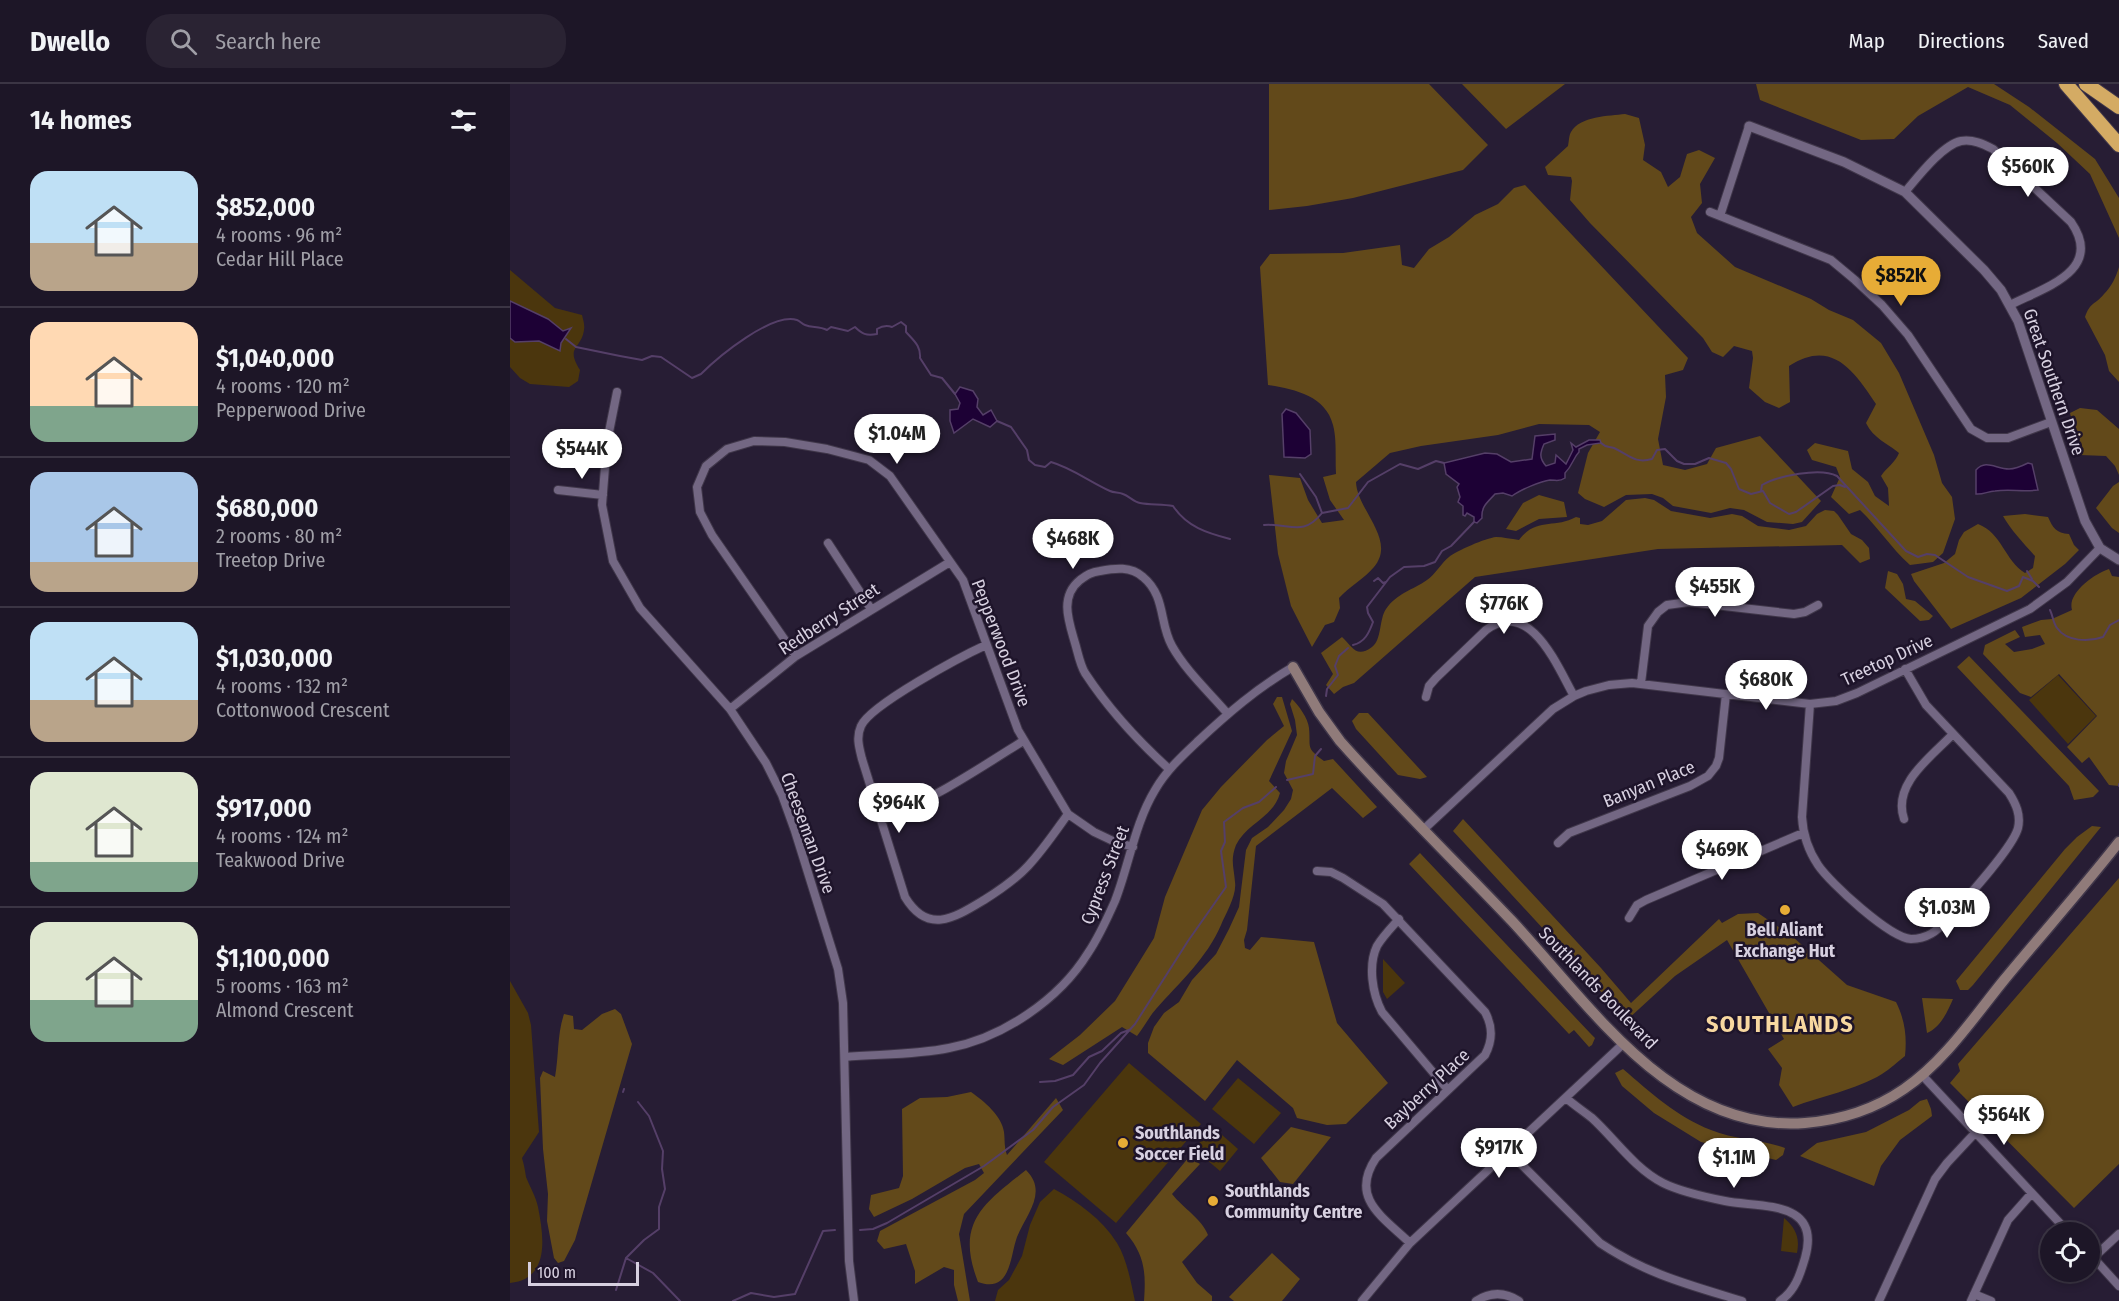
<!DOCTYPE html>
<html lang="en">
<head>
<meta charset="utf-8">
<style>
  :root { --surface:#1d1627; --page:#2a2333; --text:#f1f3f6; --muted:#a09fa7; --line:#3b3544; --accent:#e7ac36 }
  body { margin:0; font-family:"Fira Sans Condensed",sans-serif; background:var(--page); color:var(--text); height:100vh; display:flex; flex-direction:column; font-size:22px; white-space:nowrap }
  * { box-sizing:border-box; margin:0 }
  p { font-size:20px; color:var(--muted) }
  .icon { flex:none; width:33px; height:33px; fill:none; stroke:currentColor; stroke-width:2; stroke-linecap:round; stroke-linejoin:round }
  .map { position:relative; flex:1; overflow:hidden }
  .details { display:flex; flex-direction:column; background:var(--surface); width:510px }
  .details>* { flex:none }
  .controls { position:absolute; left:1530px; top:1138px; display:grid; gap:12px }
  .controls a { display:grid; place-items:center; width:60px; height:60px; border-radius:50%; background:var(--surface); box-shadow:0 3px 9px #0003,0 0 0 2px var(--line); font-size:30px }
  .scale { position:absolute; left:18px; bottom:15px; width:111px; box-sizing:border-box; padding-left:6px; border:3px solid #d7d0e0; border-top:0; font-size:16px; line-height:21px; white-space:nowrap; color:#d7d0e0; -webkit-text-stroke:4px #1e142a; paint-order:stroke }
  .price { position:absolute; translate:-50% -51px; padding:0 14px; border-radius:21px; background:#fff; color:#222; font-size:20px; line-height:39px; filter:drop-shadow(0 2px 3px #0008) }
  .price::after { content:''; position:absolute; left:50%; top:36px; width:18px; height:14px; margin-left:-9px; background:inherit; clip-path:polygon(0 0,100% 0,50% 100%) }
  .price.active { background:var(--accent); color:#111 }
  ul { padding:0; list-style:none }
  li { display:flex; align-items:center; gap:18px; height:150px; padding:0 30px }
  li+li { border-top:2px solid var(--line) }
  li span { display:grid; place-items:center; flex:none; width:168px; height:120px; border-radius:18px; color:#555 }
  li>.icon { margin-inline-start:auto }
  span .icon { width:72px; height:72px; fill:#fffc; stroke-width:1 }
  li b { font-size:26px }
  h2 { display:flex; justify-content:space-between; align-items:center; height:72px; padding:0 30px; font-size:26px }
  header { display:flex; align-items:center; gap:36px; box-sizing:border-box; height:84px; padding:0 30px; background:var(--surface); border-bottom:2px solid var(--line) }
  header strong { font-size:28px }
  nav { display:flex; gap:33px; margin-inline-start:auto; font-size:21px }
  .search { width:420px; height:54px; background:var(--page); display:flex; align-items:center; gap:15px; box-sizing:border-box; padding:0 21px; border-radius:24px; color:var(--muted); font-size:22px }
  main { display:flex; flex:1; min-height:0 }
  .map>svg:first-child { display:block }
</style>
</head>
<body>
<header>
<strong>Dwello</strong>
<div class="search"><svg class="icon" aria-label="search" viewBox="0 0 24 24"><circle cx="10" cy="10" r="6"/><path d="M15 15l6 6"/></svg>Search here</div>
<nav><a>Map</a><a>Directions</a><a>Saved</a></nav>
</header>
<main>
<section class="details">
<h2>14 homes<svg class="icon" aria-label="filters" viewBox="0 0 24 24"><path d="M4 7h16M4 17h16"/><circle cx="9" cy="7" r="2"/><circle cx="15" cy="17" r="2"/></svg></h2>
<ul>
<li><span style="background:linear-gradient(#bfe0f5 60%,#b9a48a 0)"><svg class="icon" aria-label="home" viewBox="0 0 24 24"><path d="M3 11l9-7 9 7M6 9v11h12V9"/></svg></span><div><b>$852,000</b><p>4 rooms · 96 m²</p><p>Cedar Hill Place</p></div></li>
<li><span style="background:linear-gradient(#ffd9b3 70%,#7fa58c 0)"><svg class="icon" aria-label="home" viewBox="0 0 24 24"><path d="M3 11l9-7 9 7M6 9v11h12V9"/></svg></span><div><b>$1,040,000</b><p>4 rooms · 120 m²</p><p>Pepperwood Drive</p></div></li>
<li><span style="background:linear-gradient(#a9c7e8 75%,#b9a48a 0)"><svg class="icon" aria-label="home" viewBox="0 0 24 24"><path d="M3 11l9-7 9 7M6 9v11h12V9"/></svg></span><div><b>$680,000</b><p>2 rooms · 80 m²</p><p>Treetop Drive</p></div></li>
<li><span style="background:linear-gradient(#bfe0f5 65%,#b9a48a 0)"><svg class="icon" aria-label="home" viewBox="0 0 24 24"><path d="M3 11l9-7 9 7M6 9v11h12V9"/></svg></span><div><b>$1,030,000</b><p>4 rooms · 132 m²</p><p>Cottonwood Crescent</p></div></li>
<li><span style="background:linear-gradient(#dfe7d0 75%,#7fa58c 0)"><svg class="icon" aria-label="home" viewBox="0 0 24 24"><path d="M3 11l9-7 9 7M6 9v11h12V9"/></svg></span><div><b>$917,000</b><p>4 rooms · 124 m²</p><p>Teakwood Drive</p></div></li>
<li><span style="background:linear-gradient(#dfe7d0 65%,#7fa58c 0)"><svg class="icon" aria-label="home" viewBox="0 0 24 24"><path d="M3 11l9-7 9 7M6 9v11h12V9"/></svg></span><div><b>$1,100,000</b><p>5 rooms · 163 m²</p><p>Almond Crescent</p></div></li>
</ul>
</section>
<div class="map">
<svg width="1609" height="1217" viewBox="0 0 1609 1217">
  <rect width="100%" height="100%" fill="#271d34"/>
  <!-- green -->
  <path fill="#4b360d" d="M0,186L45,224L72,231C73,235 75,241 74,246C71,266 55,262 70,286L68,297L59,303L20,300L10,294L0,283Z
    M1548,591L1586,632L1558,660L1519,616Z
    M873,875L895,899L877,915L873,908Z
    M0,897L18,929L21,941L29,1048L12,1074C14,1080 15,1087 16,1093C20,1103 26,1113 28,1123C34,1153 40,1195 0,1199Z
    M619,979L691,1040L606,1139L534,1078Z
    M728,994L771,1029L744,1060L702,1025Z
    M703,1043L728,1065L710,1087L684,1065Z
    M544,1105C568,1118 592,1135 607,1159C617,1175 621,1199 625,1217H485L488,1206L499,1196L512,1172L520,1141L530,1118Z
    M1274,1134C1286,1144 1290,1154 1287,1169L1271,1167Z"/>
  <!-- forest -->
  <path fill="#62491a" d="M759,0H919L978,61L953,86L843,114L797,122L759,126Z
    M952,0H1055L996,45Z
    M1246,0H1484L1519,23L1585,75L1609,114V154L1580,90L1547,59L1500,21L1458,3L1408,32L1384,55L1351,56L1250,16Z
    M1115,30L1129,34L1135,61L1133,76L1151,88L1158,103L1170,93L1177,70L1189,66L1205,74L1190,100L1192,119L1181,133L1187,149L1225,183L1301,215L1319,226L1343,236L1371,259L1389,289L1424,371L1432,399L1442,413L1445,435L1433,469L1423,478L1400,481C1381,464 1368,443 1350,426L1339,430L1321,413L1330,393L1326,383L1302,376L1297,366L1305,359L1338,367L1342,385L1358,398L1365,412L1379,422L1378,404L1371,392C1377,383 1385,379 1389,369C1376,358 1364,355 1356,339L1366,320C1344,287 1322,254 1279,282L1280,318L1269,324L1255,318L1239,304L1243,274L1242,267L1224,262L1213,273L1202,268L1193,254L1080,139L1060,116L1062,97L1061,93L1038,91L1035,83L1058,62C1059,57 1059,51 1061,48C1070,32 1099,32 1115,30Z
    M1015,101L1178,274L1173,286L1155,291L1156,313L1148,355L1153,381L1175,386L1197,380L1206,364L1250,352L1311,417L1292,438L1283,440L1257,438L1234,426L1220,424L1201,429L1163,422L1153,414L1142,410L1116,411L1094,423L1075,415L1068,409L1078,369L1090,348L1079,341L1029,340L988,351L911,362L880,369L846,398C847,426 887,456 864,483C855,494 839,503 829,514L830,524L824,538L815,541L802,563L781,522L768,470L759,391L790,394L798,416L812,439L834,436L820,416L813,393L826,390C825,374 827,356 823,341C816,312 784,305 758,301L750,183L760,170L833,169L890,161L892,181L904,184L919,165L939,153L965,131L988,120L1004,104Z
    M1609,183V298L1599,287L1595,271L1575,233C1580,218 1585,221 1594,210C1602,202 1606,193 1609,183Z
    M1570,324L1587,326L1609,345V391L1605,382L1596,372L1570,371L1560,329Z
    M1609,398V449L1602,444L1586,424L1603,402Z
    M1029,411L1054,418L1057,433L1029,435L1006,447L996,445L1013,419Z
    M1135,414L1144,416L1161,427L1200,434L1222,430L1232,432L1248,442L1279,446L1296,442L1307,430L1315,426L1324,427L1328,431L1341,450L1352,456L1359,464L1360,475L1350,479L1332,461L1148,465L965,493L844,599L833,603L824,610L816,601L823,590L811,569L832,553C842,562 846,575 862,563C872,556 869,535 876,525C887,509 903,506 917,496C925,491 932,478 939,473C946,467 976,454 986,453C993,453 1001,455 1009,456C1026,433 1044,445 1066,433L1070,434V440L1078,441L1092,437L1116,416Z
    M1515,430L1538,433C1543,444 1546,449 1559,450L1564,461L1569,466L1555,480L1511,514L1441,545L1404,497L1401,490L1434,479L1445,470L1449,456L1454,448L1468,440C1492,449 1495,477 1515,489L1523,484L1525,472C1515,461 1500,445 1493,432Z
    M1599,485L1602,492L1609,493V702L1599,701L1579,673L1572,679L1557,663L1587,632L1549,590L1521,613L1510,609L1473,570L1475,561L1505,546L1510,553L1495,560L1504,568L1522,565L1535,560L1530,551L1515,553L1512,543L1531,536L1542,535L1562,526C1557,509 1584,490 1599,485Z
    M1378,487L1387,490L1393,500L1396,515L1405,517L1423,532L1419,536L1410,537L1375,504Z
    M1459,572L1589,707L1583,713L1564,716L1559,702L1447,583Z
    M767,613H772L782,647L759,697L770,709C764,733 736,740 726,761C720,776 724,784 725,798C727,811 716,829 711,841C697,874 669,899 646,925C639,933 634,943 627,952L612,943L553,981L539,975L570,951L605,917L644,854L655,813L692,726L711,703L757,656L774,642L763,620Z
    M782,615C789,622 798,634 799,644C801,664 795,663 814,677L823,675L867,723L853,734L822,704L746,762L737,846L734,856L735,864L740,866L751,853L804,858L827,939L878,999L836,1040L817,1041L787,1034L783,1024L727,976L695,1017L638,969V959L644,943L654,929L669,918L682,896L706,870L719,845L729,823L736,766L742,754L758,743L774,726L781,715L783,706L774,689L776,677L787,651L785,636L780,620Z
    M849,629H858L917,693L910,695L888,691L846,645L842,637Z
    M953,735L1091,884L1121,919L1209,835L1212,839L1228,830L1248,829L1283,853L1337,901L1386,918C1395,936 1397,953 1395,972C1387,978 1380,985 1372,990C1346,1006 1311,1012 1283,1023L1269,1001L1272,984L1258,965L1274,955L1217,856L1165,892L1117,936L943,747Z
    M1582,742L1591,743L1463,901L1458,906H1450L1446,897L1555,765L1567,753Z
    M910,769L1080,949L1085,954L1082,961L1079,963L1064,946L1059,950L899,780Z
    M1609,794V1080L1564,1124L1440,999L1450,987L1448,980Z
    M1412,914L1443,915C1438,927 1430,944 1417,949Z
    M105,925L111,930L122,960L65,1156L54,1177L48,1179L44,1174L37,1137L38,1110L33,1065L30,994L33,987L45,993C49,971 47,951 54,930L63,932L64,945L72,946L92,930Z
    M1113,985C1140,1008 1167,1033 1201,1046C1225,1056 1251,1055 1275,1064L1273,1071L1266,1076L1191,1058L1144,1029L1112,1002L1105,989Z
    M461,1008C474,1017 492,1032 494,1048C495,1056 494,1063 497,1071L546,1014L553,1026L454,1130L449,1150L460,1217H448L444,1201V1186L434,1183L405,1200V1187L396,1160L374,1165L367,1157L370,1147L465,1096L474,1089L469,1080L455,1084L402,1115L364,1133L359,1125L361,1111L389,1104L393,1092L392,1025L410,1014L437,1013Z
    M1417,1015L1421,1025L1422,1032L1390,1056L1371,1082L1364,1102L1290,1072L1307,1059L1356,1048L1399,1026L1410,1017Z
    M781,1043L821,1053L783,1100L770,1098L751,1074Z
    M679,1073L690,1080L662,1110C673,1124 692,1135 698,1151L672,1178L687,1199L702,1212V1217H634C636,1189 635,1171 616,1149Z
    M516,1086C538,1108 517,1129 507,1153C500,1172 501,1210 468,1198C445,1139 473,1120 516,1086Z
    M762,1169L790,1195L772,1217H724L719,1213Z"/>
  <!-- water -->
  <path fill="#1d0135" stroke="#553f68" stroke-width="1.5" d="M0,217L38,235L53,247L61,244L51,259L50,267L29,257L5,258L0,254Z
    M450,303L463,307L468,315L467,323L473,331L481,326L487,337L480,343L463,335L444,349L440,337V326L448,325L450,319L445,310Z
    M776,325L786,329L800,346L801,370L795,374L774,373L772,330Z
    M1045,350V356L1034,360C1030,369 1029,374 1036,382L1045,379L1046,371L1056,380L1063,366L1061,359L1066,363L1079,356H1090L1091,359L1077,361L1069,365V368C1063,374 1063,381 1055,389V394C1049,398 1047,396 1040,396C1031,397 1010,406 1002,412L993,409L985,410C978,418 971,422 972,434L967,439L964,438V433L957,429L955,432L953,431V422L948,418L950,413L947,403L949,400L936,390L934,379L975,369L987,370L1001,378L1022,375L1025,352Z
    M1518,379L1522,380L1528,406C1514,408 1499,405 1485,407C1478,407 1473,411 1466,410V386C1476,375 1486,385 1499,385C1505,385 1512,382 1518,379Z"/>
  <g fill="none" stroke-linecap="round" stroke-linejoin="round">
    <!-- stream -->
    <path stroke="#553f68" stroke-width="2" d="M56,255L66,263L110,272L132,276L142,272L151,273L182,294L191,290C208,273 262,228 287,236C290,237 292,240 295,241C302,244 309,242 317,246L321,243L338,247L345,243C352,250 356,252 367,250V245C372,242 376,241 382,243L391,238L396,242V248C404,257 411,262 410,274L421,291L432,294L445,310
      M487,337L501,343L517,366L519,376L525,381L535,383L541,378C562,384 580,398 600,407C604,409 609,408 613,410C619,412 624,418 630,419C640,421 652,420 663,422C677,443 697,449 720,455
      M1091,359C1096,364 1099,362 1104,364C1119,371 1125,380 1142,375L1147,366L1155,365L1167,377L1174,380H1185L1199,374L1216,379L1221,385L1229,405L1241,410L1253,407L1260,419L1279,430L1286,428L1323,402L1330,401L1335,403
      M790,390L806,413L812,429
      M1251,407L1252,401C1268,392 1310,383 1327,392L1396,467L1408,473L1417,470L1425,471L1458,493L1497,507L1509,502L1513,493L1523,497L1529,503
      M754,441C780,439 793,453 812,429L838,424L858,398L890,380L908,385L926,377L934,379
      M1517,487L1522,495
      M864,497L868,494L873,499L876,498
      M1540,526C1543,532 1543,539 1547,544C1557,558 1579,558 1593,553L1600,541L1609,536
      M843,561C855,558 859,549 863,538L858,529L857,523L880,493L894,483L914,482L925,478L932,467L941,462L964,438
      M816,612L817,605L828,591L825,582L829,572L838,564
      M777,696L803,690L805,672L811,665
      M1609,702V700
      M530,998L545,997L563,991L579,973L592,967L611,949L619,946
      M113,1008L114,1005
      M350,1146L363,1145L377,1139L474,1082L523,1046L543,1023L574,1001L590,979L625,940L678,857L716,803L711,767L715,758L714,738L733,724L749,718L766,703
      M116,1174L134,1156L149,1145V1123L155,1105L152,1085L153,1067L139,1032L128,1018
      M106,1206L116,1174L143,1189L170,1217
      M223,1217L241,1209L264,1213L285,1210L313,1147L325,1146"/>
    <!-- minor casing -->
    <g stroke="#40374a" stroke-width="10">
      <path id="minor" d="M1395,108C1407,94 1432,61 1451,57C1463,55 1473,60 1483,65L1561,138C1595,187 1533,204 1500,221
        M1200,128L1321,176L1345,196L1372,221L1398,251L1461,345L1477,354H1498L1541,338
        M1210,132L1239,42
        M107,308L97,358L92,421L103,477L130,524L220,625L256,679L272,711L285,747L328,885L333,919L339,1177L344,1217
        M48,406L93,411
        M318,459L361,525
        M476,561C452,572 360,621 351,642C346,653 349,663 352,675L395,813C418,851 444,834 474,816C490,806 505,796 518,782C533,766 545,748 558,730
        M286,572L202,451L190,428L187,403L196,382L217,365L244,357L275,358L317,365L359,376L380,392L453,496L508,646L558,730L584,748L603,757L623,763
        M1131,599L1138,542L1148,528L1157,521L1179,518L1284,530L1295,528L1308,521
        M916,613L919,602L926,594L976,546C1020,513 1047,582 1064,612
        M1300,620L1292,733C1293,751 1298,766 1308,781C1320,799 1380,854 1401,855C1417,855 1427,847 1437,836C1453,818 1503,764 1508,744C1511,731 1506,720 1499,709L1416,621L1395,585
        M220,625L286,572L440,478
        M659,685C628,657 598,624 575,589C570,581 568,569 565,559C559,538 549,513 570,496C577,491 581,488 590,487C605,484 621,482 633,493C656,512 649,539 662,562C676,587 699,608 717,629
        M1394,735C1382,700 1421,673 1443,650
        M371,736C422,716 467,686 513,657
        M913,746L1043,625L1064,612L1076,607L1099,601L1122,599L1300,620L1326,617L1347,609L1520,525L1557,498L1590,464
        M1048,759L1059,749L1180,702L1198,692L1206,682L1209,674L1216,610
        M807,787L821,788L833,794L873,820L975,928C983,943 983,956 975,971L866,1074C839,1114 873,1133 900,1159
        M1119,834L1127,821L1136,816L1293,749
        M889,835C881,844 873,852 867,862C858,881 862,909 872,928L938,1006
        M335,973C369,970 405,971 439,964C492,954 549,916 578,869C589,853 597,835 605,817C619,781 625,739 645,706C656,687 671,673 687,658C717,630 747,604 783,583
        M1412,991L1559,1149
        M1056,1014C1064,1021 1073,1027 1082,1034C1105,1055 1124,1084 1153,1099C1171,1108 1195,1113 1215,1117C1250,1124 1312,1115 1295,1174C1290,1191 1285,1207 1270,1217
        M999,1068L1090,1159C1136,1190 1180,1201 1232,1217
        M1580,1170L1609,1202
        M1583,1174L1609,1150
        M1464,1210L1481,1217
        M852,1217L900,1159L1113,960
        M966,1217C980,1208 995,1208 1009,1217
        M1369,1217L1425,1095L1437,1079L1465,1049
        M1461,1217L1498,1136L1521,1110"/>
    </g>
    <!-- tertiary casing -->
    <g stroke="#40374a" stroke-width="11">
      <path id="tertiary" d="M1239,42L1334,78L1395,108L1474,186L1491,206L1508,237L1575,437L1590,464L1609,476"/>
    </g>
    <!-- secondary casing -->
    <g stroke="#40374a" stroke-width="13">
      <path id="secondary" d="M783,583L809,628L830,657C885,719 945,777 1002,837C1082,923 1163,1049 1295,1039C1331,1036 1365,1025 1394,1005C1434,978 1464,933 1494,896C1532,850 1572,805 1609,758"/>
    </g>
    <!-- motorway casing -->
    <g stroke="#40374a" stroke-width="16">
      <path id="motorway" d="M1556,0L1609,61
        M1576,0L1609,23"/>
    </g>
    <!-- minor -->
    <use href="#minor" stroke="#736783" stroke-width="8"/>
    <!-- tertiary -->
    <use href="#tertiary" stroke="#736783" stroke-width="9"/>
    <!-- secondary -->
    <use href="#secondary" stroke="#907b7a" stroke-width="10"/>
    <!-- motorway -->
    <use href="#motorway" stroke="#d4ab64" stroke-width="14"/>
  </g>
  <!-- markers -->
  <g fill="#e7ac36" stroke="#1e142a" stroke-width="2">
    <circle cx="1275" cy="826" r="6"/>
    <circle cx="613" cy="1059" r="6"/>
    <circle cx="703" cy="1117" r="6"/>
  </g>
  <g text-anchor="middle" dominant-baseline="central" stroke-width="5" stroke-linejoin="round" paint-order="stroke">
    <!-- street labels -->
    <g font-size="18" fill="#d7d0e0" stroke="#1e142a">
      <text transform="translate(1544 298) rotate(71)">Great Southern Drive</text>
      <text transform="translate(319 535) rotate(-33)">Redberry Street</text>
      <text transform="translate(491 559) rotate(69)">Pepperwood Drive</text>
      <text transform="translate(1377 576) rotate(-25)">Treetop Drive</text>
      <text transform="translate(1139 700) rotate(-22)">Banyan Place</text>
      <text transform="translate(298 749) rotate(70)">Cheeseman Drive</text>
      <text transform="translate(595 791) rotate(-69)">Cypress Street</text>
      <text transform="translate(1088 904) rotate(46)">Southlands Boulevard</text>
      <text transform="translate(917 1005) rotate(-43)">Bayberry Place</text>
    </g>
    <!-- poi labels -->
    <g font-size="18" font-weight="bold" fill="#d7d0e0" stroke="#1e142a" text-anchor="start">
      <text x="1275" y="846" text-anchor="middle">Bell Aliant<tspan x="1275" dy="21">Exchange Hut</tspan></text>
      <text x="625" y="1049">Southlands<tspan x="625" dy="21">Soccer Field</tspan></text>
      <text x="715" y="1107">Southlands<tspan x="715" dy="21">Community Centre</tspan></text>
    </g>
    <!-- district labels -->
    <g font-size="24" font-weight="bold" letter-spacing="1.5" fill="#f8d8a0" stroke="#1e142a">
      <text x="1270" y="940">SOUTHLANDS</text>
    </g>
  </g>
</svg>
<div class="controls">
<a><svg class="icon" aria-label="locate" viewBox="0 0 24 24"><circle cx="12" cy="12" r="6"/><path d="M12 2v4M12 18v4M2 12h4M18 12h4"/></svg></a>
</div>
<div class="scale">100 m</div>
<b class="price" style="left:1518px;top:114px">$560K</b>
<b class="price active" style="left:1391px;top:223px">$852K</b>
<b class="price" style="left:387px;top:381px">$1.04M</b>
<b class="price" style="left:72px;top:396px">$544K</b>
<b class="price" style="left:563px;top:486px">$468K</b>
<b class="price" style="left:1205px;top:534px">$455K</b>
<b class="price" style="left:994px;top:551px">$776K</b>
<b class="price" style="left:1256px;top:627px">$680K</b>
<b class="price" style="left:389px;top:750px">$964K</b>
<b class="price" style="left:1212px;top:797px">$469K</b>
<b class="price" style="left:1437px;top:855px">$1.03M</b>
<b class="price" style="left:1494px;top:1062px">$564K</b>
<b class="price" style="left:989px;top:1095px">$917K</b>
<b class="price" style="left:1224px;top:1105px">$1.1M</b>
</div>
</main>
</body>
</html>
